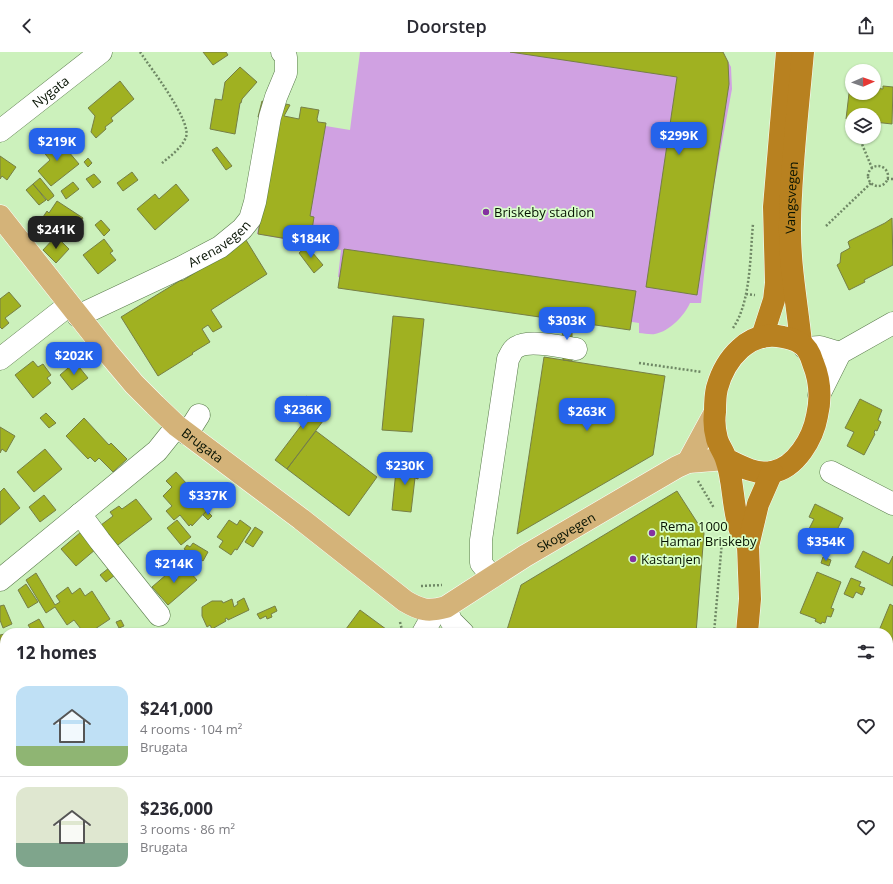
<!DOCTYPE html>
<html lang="en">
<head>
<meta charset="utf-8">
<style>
  :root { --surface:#fff; --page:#f7f7f7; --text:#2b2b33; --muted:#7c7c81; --line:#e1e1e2; --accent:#2563eb }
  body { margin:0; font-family:"Open Sans",sans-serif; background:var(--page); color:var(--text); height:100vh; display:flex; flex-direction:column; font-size:15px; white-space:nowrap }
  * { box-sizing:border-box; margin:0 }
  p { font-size:13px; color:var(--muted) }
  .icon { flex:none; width:22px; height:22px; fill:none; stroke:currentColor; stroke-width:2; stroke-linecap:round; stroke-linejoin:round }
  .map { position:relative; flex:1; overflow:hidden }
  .drawer { position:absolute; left:0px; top:576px; width:893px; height:256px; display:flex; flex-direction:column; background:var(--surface); border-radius:16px 16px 0 0; box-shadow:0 1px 3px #0004 }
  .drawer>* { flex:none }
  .needle { width:26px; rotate:88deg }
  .tools { position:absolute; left:845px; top:12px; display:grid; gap:8px }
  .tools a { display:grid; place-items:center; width:36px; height:36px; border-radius:50%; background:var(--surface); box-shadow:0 1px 3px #0004; font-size:20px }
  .price { position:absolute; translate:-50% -34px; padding:0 9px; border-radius:8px; background:var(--accent); color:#fff; font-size:13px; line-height:26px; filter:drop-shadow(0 1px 2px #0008) }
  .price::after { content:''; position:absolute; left:50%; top:24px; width:12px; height:9px; margin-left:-6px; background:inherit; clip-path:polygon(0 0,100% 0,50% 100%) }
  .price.on { background:#222; color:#fff }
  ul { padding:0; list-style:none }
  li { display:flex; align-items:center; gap:12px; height:100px; padding:0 16px }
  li+li { border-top:1px solid var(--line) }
  li span { display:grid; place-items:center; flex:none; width:112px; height:80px; border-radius:12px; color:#555 }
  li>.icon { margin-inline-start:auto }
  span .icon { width:48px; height:48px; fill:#fffc; stroke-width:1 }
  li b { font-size:17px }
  h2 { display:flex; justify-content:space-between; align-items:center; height:48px; padding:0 16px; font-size:17px }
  header { display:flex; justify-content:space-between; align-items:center; height:52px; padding:0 16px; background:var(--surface); font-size:18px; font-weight:600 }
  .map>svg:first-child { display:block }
</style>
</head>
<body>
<header><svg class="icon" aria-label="back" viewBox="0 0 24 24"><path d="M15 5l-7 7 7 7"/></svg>Doorstep<svg class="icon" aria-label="share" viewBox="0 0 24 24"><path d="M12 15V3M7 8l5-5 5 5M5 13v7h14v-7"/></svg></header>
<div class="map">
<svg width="893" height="832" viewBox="0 0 893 832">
  <rect width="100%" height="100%" fill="#ccf1bc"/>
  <!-- green -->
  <path fill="#d0a1e2" d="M360,0H723L731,15L732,37L713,138L701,251H690C684,264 670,279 655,282C650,283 644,281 639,281V271L338,225L341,198L257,182L277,66L350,78Z"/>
  <!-- building -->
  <path fill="#a0b121" stroke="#767f46" d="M203,0H226L228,3L213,13Z
    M510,0H723L728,10L729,32L697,243L646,235L677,25Z
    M240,15L257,30L242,47L241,51H240L235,82L210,77L215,47L222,48L225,30Z
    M120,29L134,47L111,66L113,69L105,75L106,77L96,86L91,80L95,64L88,56Z
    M850,33L852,34V41H874V36L883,37V34L893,35L892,72L874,70V63H852V67H846Z
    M262,49L265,50L261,66L258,65Z
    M286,52L290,53L284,64L299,67L301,55L319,58L317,67L318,70L326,71L310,164L314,165L312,178L308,177L306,190L258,182L278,63H281Z
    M57,86L79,112L51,134L38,119L50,108L42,98Z
    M217,95L232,114L226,118L212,98Z
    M0,104L16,115L7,128L2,124L0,127Z
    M88,106L92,111L88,115L84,110Z
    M132,120L138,128L123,139L117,131Z
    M94,122L101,130L93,136L86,127Z
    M40,126L53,142L54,144L48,149L33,132Z
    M73,130L79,137L66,147L61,139Z
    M33,132L46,148L39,153L26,138Z
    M176,132L189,148L155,178L137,157L155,142L159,147Z
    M57,149L83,166L78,174L73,170L67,178L63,175L59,182L42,171L45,167L43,165L47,159L49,161Z
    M892,166L893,213L864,228L865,230L849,238L837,213L840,211L841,201L850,196L848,190L849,189L885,171Z
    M101,168L110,178L104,184L95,173Z
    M56,184L69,197L56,211L43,198Z
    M104,187L113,199L110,201L116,208L98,222L83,203Z
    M246,188L267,222L211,258L222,275L213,280L208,273L202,277L210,290L192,301L193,302L158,324L121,265L181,228L182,229Z
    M307,194L323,213L314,221L299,201Z
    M344,197L636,239L630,278L338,236Z
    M9,240L21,254L5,266L9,271L2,277L0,275V247Z
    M393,264L424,267L412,380L382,378Z
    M562,269L572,270V309L563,308Z
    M544,305L665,324L653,403L517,482Z
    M33,309L38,315L43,312L51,323L47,326L51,331L33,346L15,323Z
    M75,310L88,326L72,338L60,323Z
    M306,344L329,361L287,417L275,408L303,371L291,362Z
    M860,347L882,358L878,368L881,370L877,379L875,378L874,381L875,382L864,403L847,394L854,380L845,376Z
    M46,361L56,371L49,376L40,366Z
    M84,366L109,393L111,391L127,407L113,420L99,406L95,410L90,405L88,407L66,384Z
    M0,375L15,384L6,400L2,397L0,401Z
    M316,379L377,425L349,464L287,417Z
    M45,397L62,417L34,440L17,420Z
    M397,409L420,411L418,427L415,426L411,460L392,458Z
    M176,420L209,456L192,474L191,472L189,474L180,463L174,468L166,459L172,454L163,444L172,435L166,429Z
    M4,436L20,456L0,473V440Z
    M677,439L704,481L696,581H506L521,533Z
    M44,443L56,458L40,470L29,455Z
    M136,447L152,467L114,496L97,476L113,464L110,460L119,454L122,457Z
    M815,452L843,466L830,492L833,494L828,505L799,490L804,479L807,481L814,467L809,465Z
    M207,459L212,464L208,468L203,463Z
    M177,468L191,485L181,493L167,476Z
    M229,468L237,473L240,468L251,476L237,498L235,497L231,503L219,495L223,489L217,485Z
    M255,475L263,480L253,495L245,490Z
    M81,480L96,497L76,514L61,497Z
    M193,491L208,500L203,509L184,497L187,493L190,495Z
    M863,499L889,512L893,504V534L855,515Z
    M175,502L179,506L177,508L175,506L170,511L166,508Z
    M823,505L831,508L829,514L821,511Z
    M181,510L197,528L168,553L152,535Z
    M109,516L115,523L106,530L100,523Z
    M817,520L841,530L831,556L834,557L831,565L827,564L825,571L822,570L821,572L815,569L816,567L800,561Z
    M36,521L55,553L60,550L56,544L68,535L72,542L80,536L85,544L92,539L110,567L89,581H84L74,568L67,573L55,555L46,561L26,528Z
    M851,526L861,530L859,534L865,536L862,543L856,540L853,546L844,542Z
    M26,532L38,550L28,556L18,538Z
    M244,546L249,558L228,568L227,566L225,567L226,569L212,577L210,573L207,575L202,564V555L212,549H222L223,551L232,547L234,555L238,552L237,550Z
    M890,552L893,554V591L888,589V581H878Z
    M4,553L12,572L3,576L0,568V554Z
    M275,554L277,559L271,562L272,565L267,567L266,564L260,567L257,562Z
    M360,558L390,580L389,581H343Z
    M39,567L47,581H21L30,576L28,573Z
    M121,568L124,574L119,576L116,570Z
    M5,582V611L0,612V583Z
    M888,661L893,663V688L888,686Z
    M573,827H605L614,832H580Z
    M667,829L668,832H658Z"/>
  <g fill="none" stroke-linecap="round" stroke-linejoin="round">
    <!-- minor casing -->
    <g stroke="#5a7b4c" stroke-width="23">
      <g id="minor">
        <path id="s1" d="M0,79L101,0"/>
        <path id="s2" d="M78,264L180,216L220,195L242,177L250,167L255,150L270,65L276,45L286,21V5L282,0"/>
        <path d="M805,296L820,295L840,301"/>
        <path d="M0,307L69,253"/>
        <path d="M819,343L840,301L893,271"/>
        <path d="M187,382L199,363"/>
        <path d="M831,420L893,452"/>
        <path d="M80,462L100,489L159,563"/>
        <path d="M492,525L481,511V488L508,307C511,302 512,297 517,295C530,287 561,295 576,297"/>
        <path d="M0,528L157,399L177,374"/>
        <path d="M446,555L451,569L463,581"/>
        <path d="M423,581L436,558"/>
        <path d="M888,616L893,618"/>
        <path d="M833,827V832"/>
        <path d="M287,832L288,827"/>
      </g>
    </g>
    <!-- major casing -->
    <g stroke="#fff" stroke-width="23">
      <g id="major">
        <path id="s3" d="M0,164L108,301L134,332L155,353L177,374L301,467L405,549C420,558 428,560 446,555L525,504L677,415L688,410L726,407"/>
        <path d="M688,410L714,362"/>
      </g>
    </g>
    <!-- highway casing -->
    <g stroke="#fff" stroke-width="23">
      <g id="highway">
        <path d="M762,285L774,248L776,231L774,155L787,0"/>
        <path id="s4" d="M801,291C797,251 789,211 790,170C791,113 798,57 803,0"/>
        <path d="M726,407C740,414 756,423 772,420C796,416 813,386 817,364C821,347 820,328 813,311C811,304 807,295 800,291C796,288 788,286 783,285C749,277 725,307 717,336C715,344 715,353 715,360C714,368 715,380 717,387C719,394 724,400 726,407C734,429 732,455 740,478C742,483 745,489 748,494"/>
        <path d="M747,581L750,547L748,494L758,452L772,420"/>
        <path d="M784,827L787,832"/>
      </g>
    </g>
    <!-- path -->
    <path stroke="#6f8865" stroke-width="2.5" stroke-dasharray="2 2" stroke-linecap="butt" d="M140,0C150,15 192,69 186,85C182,96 169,105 161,112
      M859,85L872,116
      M868 124a10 10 0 1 1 20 0a10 10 0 1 1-20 0Z
      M887,127H893
      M826,174L871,131
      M746,242L755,243
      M733,276C751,250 750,203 753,172
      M639,311L702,320
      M698,429L714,456
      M421,534L442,533
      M400,570L402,578V581
      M714,581L722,489
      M234,832L238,827
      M248,832L251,827
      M682,832L691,827"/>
    <!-- minor -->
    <use href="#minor" stroke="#fff" stroke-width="22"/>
    <!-- major -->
    <use href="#major" stroke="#d4b379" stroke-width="22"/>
    <!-- highway -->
    <use href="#highway" stroke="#b88120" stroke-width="22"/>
    <!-- rail -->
    <path stroke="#22311c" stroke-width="3" d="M0,743L5,745
      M0,762L5,765
      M129,827L137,832"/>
  </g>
  <!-- markers -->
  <g fill="#8532a1" stroke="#d9ffc9" stroke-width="1.5">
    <circle cx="486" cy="160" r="4"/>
    <circle cx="652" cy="481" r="4"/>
    <circle cx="633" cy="507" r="4"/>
  </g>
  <g text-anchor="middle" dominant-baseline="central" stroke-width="3.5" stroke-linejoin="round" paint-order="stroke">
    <!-- street labels -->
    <g font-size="13" fill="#061202" stroke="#d9ffc9">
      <text stroke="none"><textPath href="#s1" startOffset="64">Nygata</textPath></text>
      <text stroke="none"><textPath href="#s4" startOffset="146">Vangsvegen</textPath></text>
      <text stroke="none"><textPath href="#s2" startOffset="159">Arenavegen</textPath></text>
      <text stroke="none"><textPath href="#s3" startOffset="307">Brugata</textPath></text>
      <text stroke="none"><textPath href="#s3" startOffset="747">Skogvegen</textPath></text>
    </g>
    <!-- poi labels -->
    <g font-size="13" fill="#061202" stroke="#d9ffc9" text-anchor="start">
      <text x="494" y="160">Briskeby stadion</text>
      <text x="660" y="474">Rema 1000<tspan x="660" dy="15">Hamar Briskeby</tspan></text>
      <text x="641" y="507">Kastanjen</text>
    </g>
  </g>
</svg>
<div class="tools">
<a><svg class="needle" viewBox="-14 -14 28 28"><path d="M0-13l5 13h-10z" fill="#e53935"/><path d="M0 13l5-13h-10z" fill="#7c7c81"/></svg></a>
<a><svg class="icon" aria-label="layers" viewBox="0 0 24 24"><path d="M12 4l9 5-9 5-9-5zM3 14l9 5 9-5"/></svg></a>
</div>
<b class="price" style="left:679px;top:104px">$299K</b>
<b class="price" style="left:57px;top:110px">$219K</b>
<b class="price on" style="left:56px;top:198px">$241K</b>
<b class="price" style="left:311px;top:207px">$184K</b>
<b class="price" style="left:567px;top:289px">$303K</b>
<b class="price" style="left:74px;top:324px">$202K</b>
<b class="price" style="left:303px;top:378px">$236K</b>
<b class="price" style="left:587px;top:380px">$263K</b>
<b class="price" style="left:405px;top:434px">$230K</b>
<b class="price" style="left:208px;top:464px">$337K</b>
<b class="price" style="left:826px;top:510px">$354K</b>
<b class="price" style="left:174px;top:532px">$214K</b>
<section class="drawer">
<h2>12 homes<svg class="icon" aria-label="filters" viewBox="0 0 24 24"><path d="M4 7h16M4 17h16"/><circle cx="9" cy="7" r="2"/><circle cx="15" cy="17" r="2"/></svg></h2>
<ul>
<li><span style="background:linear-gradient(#bfe0f5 75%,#8fb573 0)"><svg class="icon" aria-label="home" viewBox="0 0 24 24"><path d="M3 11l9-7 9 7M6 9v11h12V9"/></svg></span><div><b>$241,000</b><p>4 rooms · 104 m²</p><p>Brugata</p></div><svg class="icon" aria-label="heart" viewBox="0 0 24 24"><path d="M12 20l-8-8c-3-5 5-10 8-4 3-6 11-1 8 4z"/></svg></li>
<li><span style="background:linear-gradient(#dfe7d0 70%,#7fa58c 0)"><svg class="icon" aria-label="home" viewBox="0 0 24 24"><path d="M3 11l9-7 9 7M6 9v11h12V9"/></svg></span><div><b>$236,000</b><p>3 rooms · 86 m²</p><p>Brugata</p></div><svg class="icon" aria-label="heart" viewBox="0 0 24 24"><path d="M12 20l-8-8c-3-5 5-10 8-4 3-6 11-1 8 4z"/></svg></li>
</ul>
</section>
</div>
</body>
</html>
